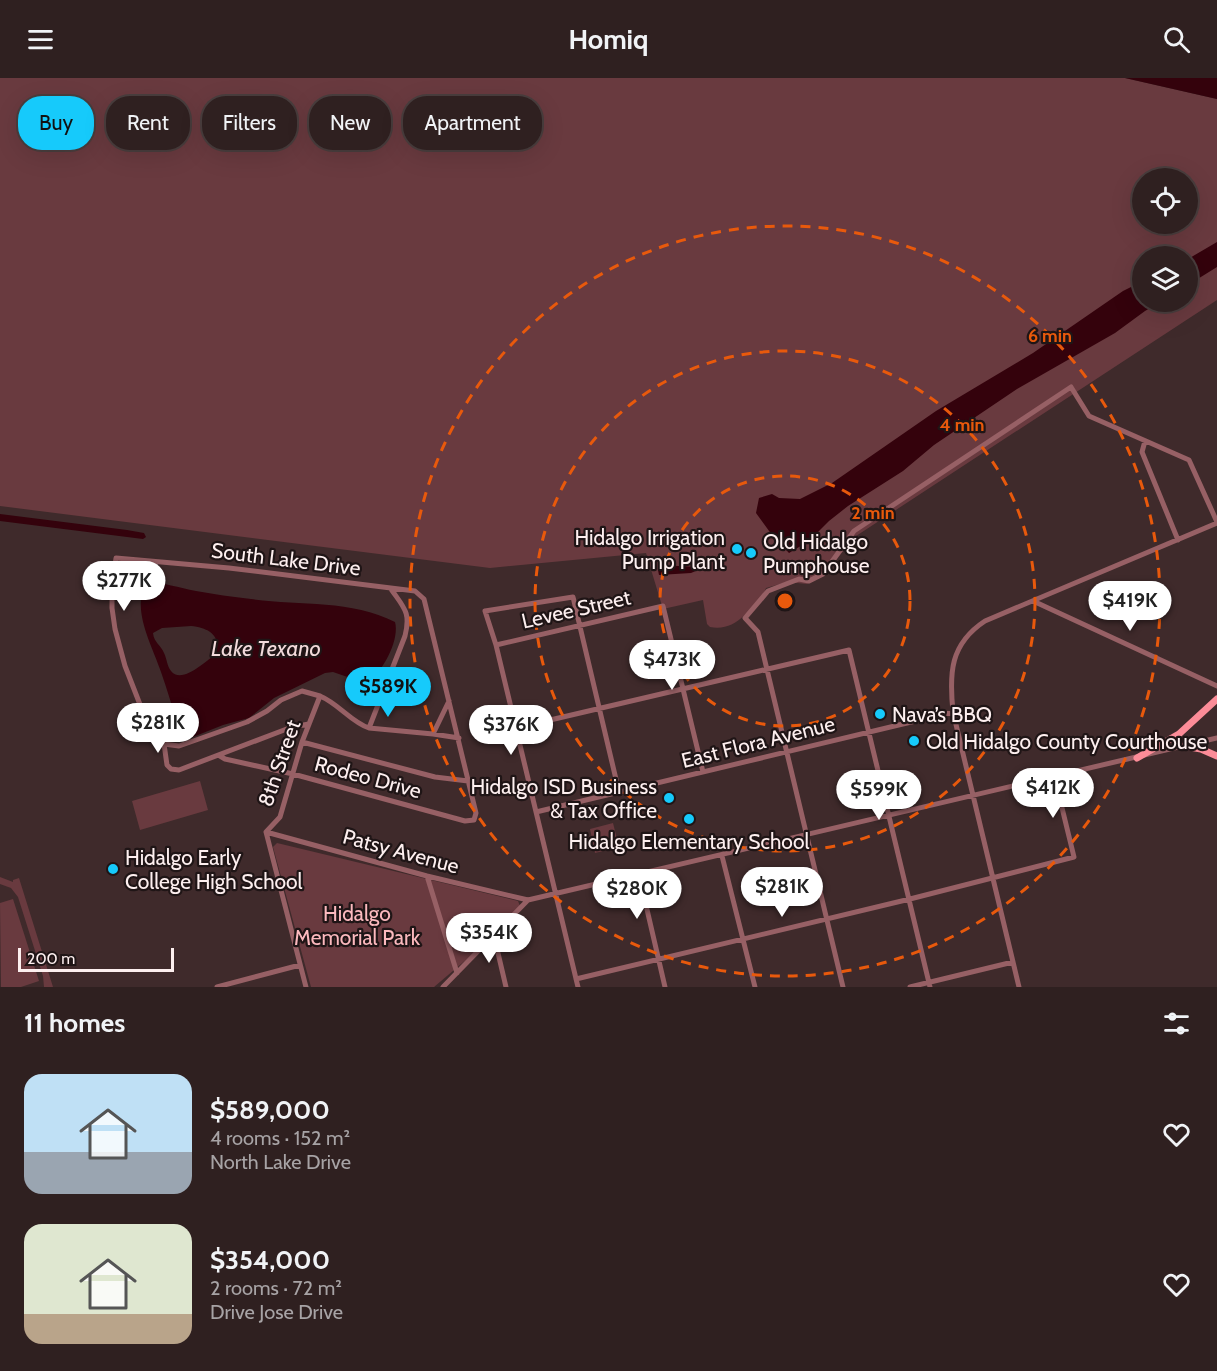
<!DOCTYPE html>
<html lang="en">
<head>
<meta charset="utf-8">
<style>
  :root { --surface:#2f2020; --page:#372829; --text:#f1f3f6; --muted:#a7a3a5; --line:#4a3e3e; --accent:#16cafb }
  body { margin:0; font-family:Cabin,sans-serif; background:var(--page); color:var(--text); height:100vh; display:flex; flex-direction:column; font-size:22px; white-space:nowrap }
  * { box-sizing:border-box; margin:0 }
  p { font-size:20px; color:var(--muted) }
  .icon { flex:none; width:33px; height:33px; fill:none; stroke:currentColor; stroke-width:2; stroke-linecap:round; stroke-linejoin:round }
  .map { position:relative; height:909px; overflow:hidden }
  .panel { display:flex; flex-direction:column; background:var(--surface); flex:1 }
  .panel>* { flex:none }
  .top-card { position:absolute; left:18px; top:18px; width:600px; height:54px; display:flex; gap:12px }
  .tools { position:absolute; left:1132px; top:90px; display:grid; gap:12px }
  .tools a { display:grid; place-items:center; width:66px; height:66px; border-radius:50%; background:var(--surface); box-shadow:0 6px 24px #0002,0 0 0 2px var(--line); font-size:30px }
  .scale { position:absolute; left:18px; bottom:15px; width:156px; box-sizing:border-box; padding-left:6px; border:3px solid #fdefef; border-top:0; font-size:16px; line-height:21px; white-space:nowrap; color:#fdefef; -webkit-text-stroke:4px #1f1516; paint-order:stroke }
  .price { position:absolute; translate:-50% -51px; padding:0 14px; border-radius:21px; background:#fff; color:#222; font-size:20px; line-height:39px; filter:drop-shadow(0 2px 3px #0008) }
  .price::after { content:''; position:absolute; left:50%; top:36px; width:18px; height:14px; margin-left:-9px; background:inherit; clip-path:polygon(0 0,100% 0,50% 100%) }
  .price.current { background:var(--accent); color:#111 }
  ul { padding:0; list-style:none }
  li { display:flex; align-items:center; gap:18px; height:150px; padding:0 24px }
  li span { display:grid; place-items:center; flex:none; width:168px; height:120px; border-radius:18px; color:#555 }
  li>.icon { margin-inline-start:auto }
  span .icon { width:72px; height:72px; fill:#fffc; stroke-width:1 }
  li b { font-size:26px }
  h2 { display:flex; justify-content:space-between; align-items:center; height:72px; padding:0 24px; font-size:26px }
  .chip { padding:0 21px; border-radius:24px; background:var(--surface); box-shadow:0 6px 24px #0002,0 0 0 2px var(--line); font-size:21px; line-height:54px }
  .chip.current { background:var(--accent); color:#111 }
  header { display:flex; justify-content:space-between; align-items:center; height:78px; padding:0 24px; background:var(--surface); font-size:27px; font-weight:700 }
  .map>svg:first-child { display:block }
</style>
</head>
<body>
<header><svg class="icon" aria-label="menu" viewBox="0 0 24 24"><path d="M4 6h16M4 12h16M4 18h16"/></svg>Homiq<svg class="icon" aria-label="search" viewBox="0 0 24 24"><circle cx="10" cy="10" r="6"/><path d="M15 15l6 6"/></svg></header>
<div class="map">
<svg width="1217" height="909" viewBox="0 0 1217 909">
  <rect width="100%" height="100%" fill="#3f2a2b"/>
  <!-- green -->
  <path fill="#693a3f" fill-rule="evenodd" d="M0,0H1125L1217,21V222L853,460L825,497L807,506L787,504L766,510L764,515C749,532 736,554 710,549L707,546L703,522L663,531L646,475L490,490L0,428ZM1143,100H1188V146H1143ZM1143,178H1188V224H1143Z
    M200,703L208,732L140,752L132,723Z
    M613,745L619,769L595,775L590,751Z
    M277,765L518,823L520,828L467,881L434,909H311L273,769Z
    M0,799L13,804V802L19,800L53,909H44L43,898L18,819L11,810L0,806Z
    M13,821L39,903L21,909H1L0,825Z"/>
  <!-- water -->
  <path fill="#34020c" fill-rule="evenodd" d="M1125,0H1217V21Z
    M1217,164V189L1188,207V181Z
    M1143,203V224H1160L1145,233L1115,255L1017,311L934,367L903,393L848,428L829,443L809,463L789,475L772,457L756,435L759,420L772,416L779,420L800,421L832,405L936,333L1033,275L1123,213Z
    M0,436L127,452L144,455L146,459L143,461L0,443Z
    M661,487L697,489L698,492L691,495L659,497L658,492Z
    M146,504C163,504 179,510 196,513C214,516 232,519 251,521C298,528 351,521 395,544C400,562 382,597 365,605L333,594L325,595L274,620L249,640L223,647L193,659L181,651L177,644C172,628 167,611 161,594C152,567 131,532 146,504ZM191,548C209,550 221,557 216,576C207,582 182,607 171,593C167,588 167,581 164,575C161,567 154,565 153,555L162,550Z"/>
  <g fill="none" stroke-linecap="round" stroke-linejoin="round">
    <!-- minor -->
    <path stroke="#976065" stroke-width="5" d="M1145,363L1142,374L1178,462
      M1033,523L1217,608
      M496,567L663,528L703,694
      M320,618C339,626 351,644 369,650L433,656L459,660
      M369,650L405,558C411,534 404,530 391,511
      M516,650L849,572L930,909
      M433,656L449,623
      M302,664L435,699L468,703
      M164,666L167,687L171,691L179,692L292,649L309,646
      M220,678L225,681L293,696L465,743L474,742L476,735L424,521L415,513L229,490L116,480L112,507V530L115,551L125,588L148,647L164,666L179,668L247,644L267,633L281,622L302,613L320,618L302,664L280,739L266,754L306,909
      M536,734L953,634
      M266,754L427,798L528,822L1217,660
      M722,778L755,909
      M639,797L665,909
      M427,798L457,895
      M494,858L506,909
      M576,901L910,821L1074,779L1054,697
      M217,909L300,887
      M443,909L528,822
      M578,909L496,567L485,533L573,519L619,714
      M843,909L758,554L745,540L768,513L799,501L809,503L823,496L854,453L1071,309L1089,338L1189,382L1217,444
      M910,909L1013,884
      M1019,909L953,634C949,595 950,566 985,543L1217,445"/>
    <!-- major -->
    <path stroke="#fc8c98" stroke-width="7" d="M1184,668L1201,671L1217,678
      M1137,680L1179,656L1217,621"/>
  </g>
  <!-- distance rings -->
  <g fill="none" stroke="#e8590c" stroke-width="3" stroke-dasharray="10 8">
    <circle cx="785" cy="523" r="125"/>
    <circle cx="785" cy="523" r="250"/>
    <circle cx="785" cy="523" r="375"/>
  </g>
  <!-- markers -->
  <g fill="#16cafb" stroke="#1f1516" stroke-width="2">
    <circle cx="737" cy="471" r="6"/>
    <circle cx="751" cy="475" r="6"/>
    <circle cx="880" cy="636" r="6"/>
    <circle cx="914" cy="663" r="6"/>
    <circle cx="669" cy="720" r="6"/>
    <circle cx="689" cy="741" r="6"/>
    <circle cx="113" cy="791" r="6"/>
  </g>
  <g text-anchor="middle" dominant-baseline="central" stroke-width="4.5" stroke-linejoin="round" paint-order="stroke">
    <!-- poi labels -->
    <g font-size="21" fill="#fdefef" stroke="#1f1516" text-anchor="start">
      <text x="725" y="459" text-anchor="end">Hidalgo Irrigation<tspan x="725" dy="24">Pump Plant</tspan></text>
      <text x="763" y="463">Old Hidalgo<tspan x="763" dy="24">Pumphouse</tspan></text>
      <text x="892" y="636">Nava’s BBQ</text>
      <text x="926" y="663">Old Hidalgo County Courthouse</text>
      <text x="657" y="708" text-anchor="end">Hidalgo ISD Business<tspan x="657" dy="24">&amp; Tax Office</tspan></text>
      <text x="689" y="763" text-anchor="middle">Hidalgo Elementary School</text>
      <text x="125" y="779">Hidalgo Early<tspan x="125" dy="24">College High School</tspan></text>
    </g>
    <!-- street labels -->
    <g font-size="21" fill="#fdefef" stroke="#1f1516">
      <text transform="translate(286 481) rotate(7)">South Lake Drive</text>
      <text transform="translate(576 531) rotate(-13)">Levee Street</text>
      <text transform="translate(758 664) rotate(-14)">East Flora Avenue</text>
      <text transform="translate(279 685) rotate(-71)">8th Street</text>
      <text transform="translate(368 699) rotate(15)">Rodeo Drive</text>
      <text transform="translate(401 773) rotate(15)">Patsy Avenue</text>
    </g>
    <!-- park labels -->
    <g font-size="21" fill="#fcb9be" stroke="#1f1516">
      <text x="357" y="835">Hidalgo<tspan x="357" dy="24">Memorial Park</tspan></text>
    </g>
    <!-- water labels -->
    <g font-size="22" font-style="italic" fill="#f2dadb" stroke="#1f1516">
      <text x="266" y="570">Lake Texano</text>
    </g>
  </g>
  <circle cx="785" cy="523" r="9" fill="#e8590c" stroke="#1f1516" stroke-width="3"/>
  <g font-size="18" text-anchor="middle" font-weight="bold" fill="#e8590c" stroke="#1f1516" stroke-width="4.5" stroke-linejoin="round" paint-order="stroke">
    <text x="1050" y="264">6 min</text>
    <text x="962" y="353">4 min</text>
    <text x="873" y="441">2 min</text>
  </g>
</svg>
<div class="tools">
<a><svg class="icon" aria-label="locate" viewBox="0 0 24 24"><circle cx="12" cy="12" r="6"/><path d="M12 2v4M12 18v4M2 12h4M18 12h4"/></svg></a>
<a><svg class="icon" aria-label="layers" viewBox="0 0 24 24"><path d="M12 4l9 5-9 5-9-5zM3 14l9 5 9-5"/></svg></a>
</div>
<div class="scale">200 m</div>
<b class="price" style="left:124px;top:534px">$277K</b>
<b class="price" style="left:1130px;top:554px">$419K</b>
<b class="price" style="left:672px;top:613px">$473K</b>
<b class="price current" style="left:388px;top:640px">$589K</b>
<b class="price" style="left:158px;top:676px">$281K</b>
<b class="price" style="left:511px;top:678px">$376K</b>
<b class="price" style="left:1053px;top:741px">$412K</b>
<b class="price" style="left:879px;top:743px">$599K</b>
<b class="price" style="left:782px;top:840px">$281K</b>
<b class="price" style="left:637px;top:842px">$280K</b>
<b class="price" style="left:489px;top:886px">$354K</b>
<div class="top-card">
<a class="chip current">Buy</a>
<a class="chip">Rent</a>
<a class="chip">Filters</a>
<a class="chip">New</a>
<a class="chip">Apartment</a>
</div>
</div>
<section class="panel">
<h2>11 homes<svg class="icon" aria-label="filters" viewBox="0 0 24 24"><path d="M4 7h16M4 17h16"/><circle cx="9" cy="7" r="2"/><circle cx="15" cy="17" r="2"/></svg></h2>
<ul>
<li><span style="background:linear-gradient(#bfe0f5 65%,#9aa5b1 0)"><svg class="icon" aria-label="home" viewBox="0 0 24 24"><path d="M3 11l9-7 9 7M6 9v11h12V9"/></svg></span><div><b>$589,000</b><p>4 rooms · 152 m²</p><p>North Lake Drive</p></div><svg class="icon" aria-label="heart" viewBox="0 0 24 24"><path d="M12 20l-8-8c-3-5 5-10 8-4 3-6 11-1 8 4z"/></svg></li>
<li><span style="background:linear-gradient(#dfe7d0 75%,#b9a48a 0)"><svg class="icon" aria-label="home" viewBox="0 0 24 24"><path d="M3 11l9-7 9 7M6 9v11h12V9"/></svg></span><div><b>$354,000</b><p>2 rooms · 72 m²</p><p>Drive Jose Drive</p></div><svg class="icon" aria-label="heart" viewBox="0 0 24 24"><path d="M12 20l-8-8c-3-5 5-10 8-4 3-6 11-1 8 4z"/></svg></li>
</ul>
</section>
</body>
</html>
